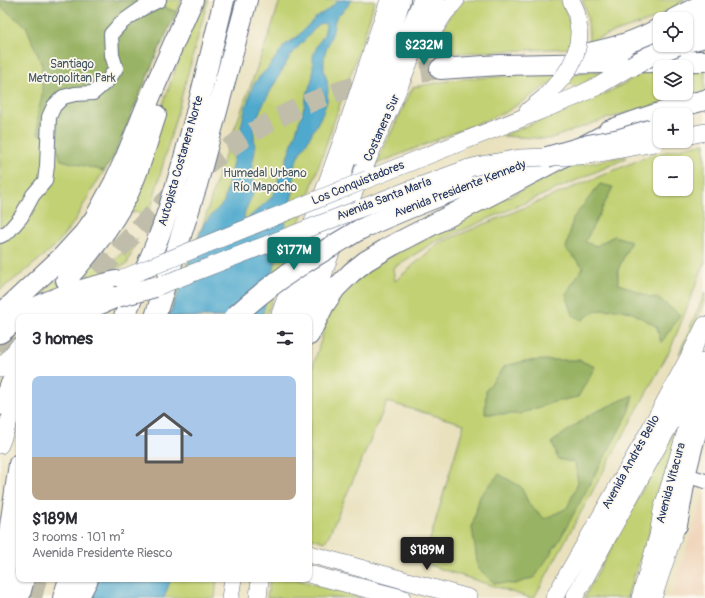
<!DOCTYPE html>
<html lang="en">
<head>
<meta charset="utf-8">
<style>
  :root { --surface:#fff; --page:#f2f2f3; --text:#2b2b33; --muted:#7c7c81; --accent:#0f766e }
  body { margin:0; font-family:Pangolin,sans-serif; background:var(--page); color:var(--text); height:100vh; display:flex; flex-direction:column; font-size:15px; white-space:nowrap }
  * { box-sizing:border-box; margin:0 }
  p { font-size:13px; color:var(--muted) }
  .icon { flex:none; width:22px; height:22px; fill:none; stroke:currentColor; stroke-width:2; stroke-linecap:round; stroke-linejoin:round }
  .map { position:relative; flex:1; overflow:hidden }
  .panel { position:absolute; left:16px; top:314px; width:296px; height:268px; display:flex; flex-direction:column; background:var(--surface); border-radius:8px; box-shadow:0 1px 3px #0004 }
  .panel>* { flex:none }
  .controls { position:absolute; left:653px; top:12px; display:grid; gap:8px }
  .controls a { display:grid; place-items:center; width:40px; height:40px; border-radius:8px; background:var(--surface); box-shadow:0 1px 3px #0004; font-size:20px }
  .price { position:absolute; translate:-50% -34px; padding:0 9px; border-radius:4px; background:var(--accent); color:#fff; font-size:13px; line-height:26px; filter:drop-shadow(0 1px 2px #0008) }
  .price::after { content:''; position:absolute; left:50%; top:24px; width:12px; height:9px; margin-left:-6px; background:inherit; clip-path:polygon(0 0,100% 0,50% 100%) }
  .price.current { background:#222; color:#fff }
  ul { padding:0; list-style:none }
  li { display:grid; align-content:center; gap:8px; height:212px; padding:0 16px }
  li span { display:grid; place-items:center; height:124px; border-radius:8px; color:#555 }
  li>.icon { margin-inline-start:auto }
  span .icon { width:72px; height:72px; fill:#fffc; stroke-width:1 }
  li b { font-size:17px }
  h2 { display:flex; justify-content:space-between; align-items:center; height:48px; padding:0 16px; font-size:17px }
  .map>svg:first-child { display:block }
</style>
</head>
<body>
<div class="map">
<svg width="705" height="598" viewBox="0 0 705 598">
  <rect width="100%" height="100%" fill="#fbf7ec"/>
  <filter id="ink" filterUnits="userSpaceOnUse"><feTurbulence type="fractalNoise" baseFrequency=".025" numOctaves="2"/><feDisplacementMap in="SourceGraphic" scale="8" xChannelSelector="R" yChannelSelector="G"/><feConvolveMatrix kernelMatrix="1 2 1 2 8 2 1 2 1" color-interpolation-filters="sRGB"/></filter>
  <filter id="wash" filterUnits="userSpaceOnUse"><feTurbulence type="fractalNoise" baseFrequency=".012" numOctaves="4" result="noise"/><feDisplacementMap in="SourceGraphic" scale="16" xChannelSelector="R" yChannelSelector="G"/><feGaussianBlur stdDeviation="0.9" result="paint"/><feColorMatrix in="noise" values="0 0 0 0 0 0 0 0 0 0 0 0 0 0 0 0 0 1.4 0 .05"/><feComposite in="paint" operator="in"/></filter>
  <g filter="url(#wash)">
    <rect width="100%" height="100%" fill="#e9e1be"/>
    <!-- built -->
    <path fill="#f0d6bc" d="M705,491V598H671L701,503Z"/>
    <!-- green -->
    <path fill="#c2d173" stroke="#6e8068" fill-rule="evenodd" d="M0,0H182L158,51L113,158L94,186L74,222L55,246L28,269L0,290Z
      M201,0H208L151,208L145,216L137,212L124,215L194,16Z
      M280,0H375C362,45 345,89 330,133C309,194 288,256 266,317H169L177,287L203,225L221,166L270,32Z
      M464,0H561L563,3L572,30V48L432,54L449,17Z
      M582,0H685L654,19L589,41C589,27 588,13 582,0Z
      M705,65V92L605,119L549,139L502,136L605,94L652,68L660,67V93H686V67Z
      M608,70L575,88L569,82L576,73Z
      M559,73L557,79L506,112L376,164L413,87L458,79Z
      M705,143V262L671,348L534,598H530L432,566L424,560L464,424L387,402L329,535L325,542L309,537V382L314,363L329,313L347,289L376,264L458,221L568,168L625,156V159L433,243L393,268L395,281L439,243L651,155ZM660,163H686V189H660Z
      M137,239L127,264L102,274L49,292L20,307L50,277L60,284L93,255L109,265Z
      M705,292V299L690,339L679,354Z
      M691,400L671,470L628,594V598H584Z
      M88,579H217L215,598H82Z
      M270,579H295L363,598H267Z"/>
    <!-- forest -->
    <path fill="#99b365" stroke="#5a7162" d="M0,0H144L177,12L158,51L113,158L104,171L61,160L53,137L38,134V112L42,96V65L26,26L1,7L0,5Z
      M600,184L613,187L585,242L596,246L614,236L631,241L618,270V283L649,297L658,298L680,315L661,343L657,327L631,312L617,309L595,311L582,320L573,315L566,294L583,267L566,249L573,218Z
      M548,360H579L595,367L578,397L554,402L520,414H485L486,390L505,366L525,361Z
      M633,395L628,414L560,539L535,577L515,584L494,583L478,568L472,527L480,496L499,474L521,487L530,506L545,519L567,508L578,483L575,463L558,459L552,442L591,414Z"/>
    <!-- water -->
    <path fill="#50a9cd" stroke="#366c96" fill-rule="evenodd" d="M339,0H352L345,9L338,15L335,20L333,31L325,53L324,60V71L327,80L328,89L327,101L323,113L306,144L299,154L293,169L294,177L293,192L262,317H169L204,223L224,202L244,113L253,85L260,76L268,68L285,45L296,38L315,18L327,10ZM325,23L326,26L324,35L318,44L313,56V75L311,83L307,94L304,107L297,129L285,164L280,174L276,189L271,198L246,220L244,218L245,211L253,194L252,166L255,151L254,134L255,126L261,108L290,56L319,24Z
      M88,579H171L164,598H82Z"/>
  </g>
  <g filter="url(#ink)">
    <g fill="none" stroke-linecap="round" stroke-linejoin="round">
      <!-- highway-tunnel -->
      <path stroke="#c0bdab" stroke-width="20" stroke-dasharray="20 10" stroke-linecap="butt" d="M82,298C103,265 129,238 156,211C167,200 178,189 189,179C238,137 297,102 360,85C386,77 413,73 440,69
        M0,351L19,329
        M32,598L37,579"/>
      <!-- minor casing -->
      <g stroke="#636d80" stroke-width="16">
        <path id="minor" d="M0,236L8,232L21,217L33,195L45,181L47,166L49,117L54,106L63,97L75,94L93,93L109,79L116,68L112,55L111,34L121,23L141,9L159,0
          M692,477L705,481"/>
      </g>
      <!-- major casing -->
      <g stroke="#636d80" stroke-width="18">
        <path id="major" d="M571,0L576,11L579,30
          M686,29L705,19
          M425,44L444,14L456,0
          M528,111L545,97L562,78
          M686,136L705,132
          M356,155L376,106L422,0
          M368,179L575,97L598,86L632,66
          M359,209L406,191L469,168
          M51,317L62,309L90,293
          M279,317L344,135L389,0
          M293,317L318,250
          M310,321C328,249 358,181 388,113C401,84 411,54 426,26
          M0,369L19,346
          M0,445L9,421L19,400
          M309,554L469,598
          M309,574L402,598
          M230,598L233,579
          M258,598L260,579
          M554,598L643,442L688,359L705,325
          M574,598L705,361
          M640,598L658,536L662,510L666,497L700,385
          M653,598L681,512"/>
      </g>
      <!-- highway casing -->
      <g stroke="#636d80" stroke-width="22">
        <path id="highway" d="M674,19L705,3
          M420,38L435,0
          M686,42L705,37
          M584,54C611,49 636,42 660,28
          M440,69L500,65L705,61
          M608,131C640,119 672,108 705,100
          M359,230C416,203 475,183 534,160
          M323,236L350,144L385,49L400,0
          M66,280C90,253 110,228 127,196C140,170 147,142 156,115
          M0,315L62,257L85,232L95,218L114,183L125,159L151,95L193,0
          M21,317C50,296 82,290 116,281
          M73,317L83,311L117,297
          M124,317C137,287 151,258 162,228C188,154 205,76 224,0
          M155,317L197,185L247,0
          M0,333L19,318
          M309,335L324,305L335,289L352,272L366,261L393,245L506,187L621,126
          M0,405L13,380L19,370
          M677,525L687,468L694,440L705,404
          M3,598L9,533L19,464
          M19,598L24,579
          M63,598L69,579
          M78,598L88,579"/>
      </g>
      <!-- minor -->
      <use href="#minor" stroke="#fff" stroke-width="14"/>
      <!-- major -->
      <use href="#major" stroke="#fff" stroke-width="17"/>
      <!-- highway -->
      <use href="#highway" stroke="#fff" stroke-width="20"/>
      <!-- major-bridge casing -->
      <g stroke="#636d80" stroke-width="18" stroke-linecap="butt">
        <path id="major-bridge" d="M562,78C574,64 579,48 579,30
          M469,168L486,164L520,158L579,156L595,154L655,143
          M121,279L368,179
          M143,292L359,209"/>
      </g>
      <!-- highway-bridge casing -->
      <g stroke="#636d80" stroke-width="22" stroke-linecap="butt">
        <path id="highway-bridge" d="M632,66L648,57L677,45
          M547,157L588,145L620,139L652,129
          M117,297L155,287
          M234,317C254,299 275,282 298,267C318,254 339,242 359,230"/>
      </g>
      <!-- major-bridge -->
      <use href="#major-bridge" stroke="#fff" stroke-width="17"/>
      <!-- highway-bridge -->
      <use href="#highway-bridge" stroke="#fff" stroke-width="20"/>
    </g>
  </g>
  <g text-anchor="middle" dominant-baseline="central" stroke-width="3.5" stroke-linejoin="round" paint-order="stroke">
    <!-- park labels -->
    <g font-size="12" fill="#455863" stroke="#fbf7ec">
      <text x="72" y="64">Santiago<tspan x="72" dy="14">Metropolitan Park</tspan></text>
      <text x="265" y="173">Humedal Urbano<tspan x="265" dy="14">Río Mapocho</tspan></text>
    </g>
    <!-- street labels -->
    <g font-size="12" fill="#1b2f5e" stroke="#fbf7ec">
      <text transform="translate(382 128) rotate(-66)">Costanera Sur</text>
      <text transform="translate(181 161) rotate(-74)">Autopista Costanera Norte</text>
      <text transform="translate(358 183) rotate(-22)">Los Conquistadores</text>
      <text transform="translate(460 189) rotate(-21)">Avenida Presidente Kennedy</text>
      <text transform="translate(384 199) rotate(-21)">Avenida Santa María</text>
      <text transform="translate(631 462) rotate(-61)">Avenida Andrés Bello</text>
      <text transform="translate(671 483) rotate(-75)">Avenida Vitacura</text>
    </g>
  </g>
</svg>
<div class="controls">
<a><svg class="icon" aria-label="locate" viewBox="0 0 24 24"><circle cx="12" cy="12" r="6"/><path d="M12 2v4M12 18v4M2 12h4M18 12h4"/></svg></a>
<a><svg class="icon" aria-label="layers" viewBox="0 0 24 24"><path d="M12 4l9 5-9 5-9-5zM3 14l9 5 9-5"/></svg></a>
<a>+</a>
<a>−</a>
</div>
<b class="price" style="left:424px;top:66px">$232M</b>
<b class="price" style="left:294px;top:271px">$177M</b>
<b class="price current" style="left:427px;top:571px">$189M</b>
<section class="panel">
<h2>3 homes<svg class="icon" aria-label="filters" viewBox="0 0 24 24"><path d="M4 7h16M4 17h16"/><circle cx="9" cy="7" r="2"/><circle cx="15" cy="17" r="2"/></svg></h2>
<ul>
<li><span style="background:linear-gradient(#a9c7e8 65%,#b9a48a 0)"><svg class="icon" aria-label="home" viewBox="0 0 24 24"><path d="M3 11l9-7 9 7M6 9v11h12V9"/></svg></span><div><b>$189M</b><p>3 rooms · 101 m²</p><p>Avenida Presidente Riesco</p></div></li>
</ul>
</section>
</div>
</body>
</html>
